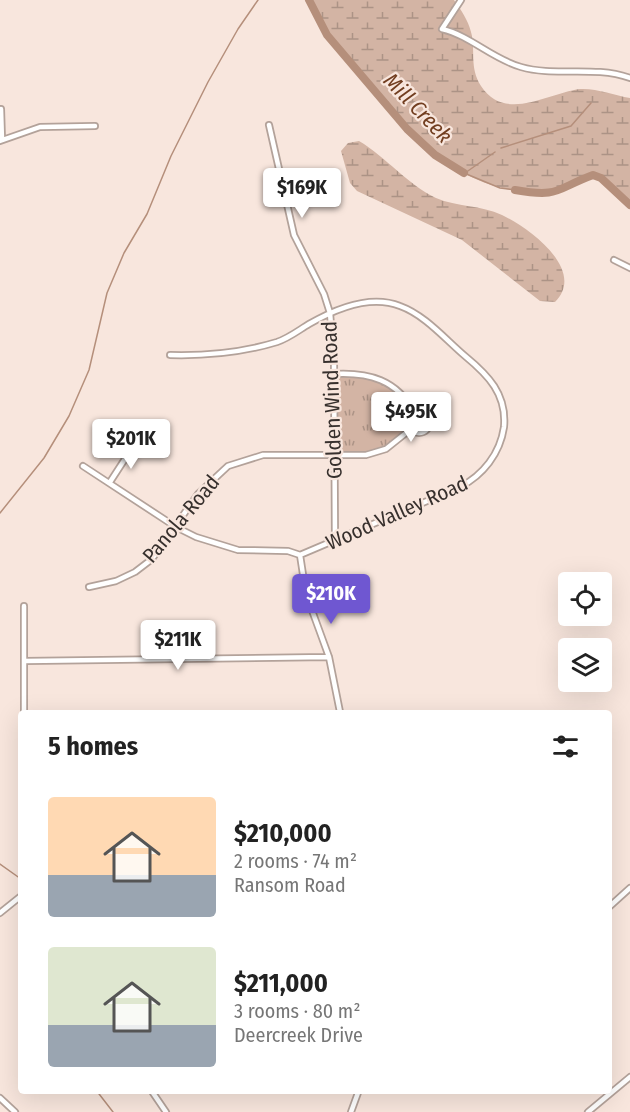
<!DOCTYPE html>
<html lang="en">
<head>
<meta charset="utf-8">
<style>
  :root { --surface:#fff; --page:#f6f6f6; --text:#222; --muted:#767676; --accent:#6f57d1 }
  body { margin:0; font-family:"Fira Sans Condensed",sans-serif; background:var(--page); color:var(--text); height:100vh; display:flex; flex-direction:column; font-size:22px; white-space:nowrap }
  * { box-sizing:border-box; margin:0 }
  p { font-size:20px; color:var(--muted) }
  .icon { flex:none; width:33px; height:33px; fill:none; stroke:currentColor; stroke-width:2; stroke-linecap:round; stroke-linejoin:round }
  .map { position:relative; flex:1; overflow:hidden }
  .details { position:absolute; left:18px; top:710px; width:594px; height:384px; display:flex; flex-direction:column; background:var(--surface); border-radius:6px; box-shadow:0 6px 24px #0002 }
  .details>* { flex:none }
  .fabs { position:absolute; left:558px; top:572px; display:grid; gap:12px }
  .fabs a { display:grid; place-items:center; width:54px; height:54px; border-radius:6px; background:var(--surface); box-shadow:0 6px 24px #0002; font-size:30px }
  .price { position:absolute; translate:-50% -51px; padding:0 14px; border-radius:6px; background:#fff; color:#222; font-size:20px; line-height:39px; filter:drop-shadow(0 2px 3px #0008) }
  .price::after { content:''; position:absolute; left:50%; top:36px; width:18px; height:14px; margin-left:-9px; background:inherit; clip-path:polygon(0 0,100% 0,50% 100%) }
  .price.active { background:var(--accent); color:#fff }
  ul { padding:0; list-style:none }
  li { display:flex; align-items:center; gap:18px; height:150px; padding:0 30px }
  li span { display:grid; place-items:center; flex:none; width:168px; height:120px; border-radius:6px; color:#555 }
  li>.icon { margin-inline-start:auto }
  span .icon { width:72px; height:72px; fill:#fffc; stroke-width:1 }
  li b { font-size:26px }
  h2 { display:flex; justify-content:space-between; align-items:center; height:72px; padding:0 30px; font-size:26px }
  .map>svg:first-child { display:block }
</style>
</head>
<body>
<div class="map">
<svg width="630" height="1112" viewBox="0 0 630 1112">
  <defs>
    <pattern id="wetland-marsh" width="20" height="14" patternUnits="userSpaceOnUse" patternTransform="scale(1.5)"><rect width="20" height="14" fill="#d3b4a4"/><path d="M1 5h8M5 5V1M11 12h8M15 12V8" fill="none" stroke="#ac9386"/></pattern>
    <pattern id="park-tufts" width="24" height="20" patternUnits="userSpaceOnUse" patternTransform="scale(1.5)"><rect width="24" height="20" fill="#d3b4a4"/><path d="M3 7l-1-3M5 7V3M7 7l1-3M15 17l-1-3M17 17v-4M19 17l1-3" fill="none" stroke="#ac9386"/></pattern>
  </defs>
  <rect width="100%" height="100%" fill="#f8e6dd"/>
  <!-- wetland -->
  <path fill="url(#wetland-marsh)" d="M309,0H454C461,10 468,20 471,32C476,52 469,67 481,86C505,123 548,93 580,89C596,88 614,95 630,98V205L601,178L593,175C574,182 559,196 538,194C443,186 412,130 357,66C338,45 321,27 309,0Z
    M359,141C386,157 407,184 436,198C457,207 481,205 502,215C529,228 587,270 555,302L540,301L462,240L357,191L350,183L341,151L348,143Z"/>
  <!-- park -->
  <path fill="url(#park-tufts)" d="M357,376C380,380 396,388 409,408C408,414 407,427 404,432C390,451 363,453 341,452L337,446L339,436L336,379L338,377Z"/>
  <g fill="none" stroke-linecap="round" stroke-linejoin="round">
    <!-- stream -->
    <path stroke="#b58f7b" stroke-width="1.5" d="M501,148L571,126L591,103
      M464,173L500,188L515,190
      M465,173L495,152
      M0,513L44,458L69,416L89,370L107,293L124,253L147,214L171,156L208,82L238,29L258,0
      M0,864L21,879
      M96,1090L113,1112"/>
    <!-- river -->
    <path stroke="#b58f7b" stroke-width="8" d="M309,0L327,35L407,129L435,155L464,173
      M515,190C560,198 555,189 593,175L601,178L630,205"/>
    <!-- minor casing -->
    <g stroke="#b3a29a" stroke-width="8">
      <path id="minor" d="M461,0L442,29C471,36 492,59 521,67C555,77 593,65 630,78
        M1,109L2,140
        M269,125L294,235L324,294L330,313L334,360L335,541
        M0,141L40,127L95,126
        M614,260L630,268
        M170,355C208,356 241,353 277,342C289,338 299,330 309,324C335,309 370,294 400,306C425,315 445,339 465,356C488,375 507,394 504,427C500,454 483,475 460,487L300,555
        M334,374C369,372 397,380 414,412
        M408 422a11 11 0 1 1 22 0a11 11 0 1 1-22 0Z
        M83,466L176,527L196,537L238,550L288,551L300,555L306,594L329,657L340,712
        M110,482L134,445
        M89,587L116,581L135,572L152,559L198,494L228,466L263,455H366L386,449L411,429
        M25,661L329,657
        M24,712V606
        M609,907L630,888
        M0,913L21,896
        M151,1090L166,1112
        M0,1098L15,1112
        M351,1112L359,1090
        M588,1112L630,1077"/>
    </g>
    <!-- minor -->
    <use href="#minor" stroke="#fff" stroke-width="4.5"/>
  </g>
  <g text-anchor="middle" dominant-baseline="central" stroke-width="4.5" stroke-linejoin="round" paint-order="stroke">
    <!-- street labels -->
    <g font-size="21" fill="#37302d" stroke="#f8e6dd">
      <text transform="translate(332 400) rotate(-92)">Golden Wind Road</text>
      <text transform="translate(397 513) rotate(-24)">Wood Valley Road</text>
      <text transform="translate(181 519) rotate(-50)">Panola Road</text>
    </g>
    <!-- water labels -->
    <g font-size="22" font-style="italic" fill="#723e20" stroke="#f8e6dd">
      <text transform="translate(418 108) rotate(46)">Mill Creek</text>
    </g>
  </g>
</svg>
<div class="fabs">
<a><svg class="icon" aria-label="locate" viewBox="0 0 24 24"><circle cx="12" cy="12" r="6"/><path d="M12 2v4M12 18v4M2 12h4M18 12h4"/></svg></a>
<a><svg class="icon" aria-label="layers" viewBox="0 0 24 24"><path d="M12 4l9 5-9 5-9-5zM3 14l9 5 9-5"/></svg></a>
</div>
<b class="price" style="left:302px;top:219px">$169K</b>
<b class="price" style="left:411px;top:443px">$495K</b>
<b class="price" style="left:131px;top:470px">$201K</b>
<b class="price active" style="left:331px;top:625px">$210K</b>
<b class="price" style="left:178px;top:671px">$211K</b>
<section class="details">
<h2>5 homes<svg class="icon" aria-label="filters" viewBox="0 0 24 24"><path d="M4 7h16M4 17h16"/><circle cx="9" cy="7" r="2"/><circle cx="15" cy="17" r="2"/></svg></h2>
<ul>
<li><span style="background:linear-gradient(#ffd9b3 65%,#9aa5b1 0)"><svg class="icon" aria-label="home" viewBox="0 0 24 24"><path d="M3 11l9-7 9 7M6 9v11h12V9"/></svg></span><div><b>$210,000</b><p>2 rooms · 74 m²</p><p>Ransom Road</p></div></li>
<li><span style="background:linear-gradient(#dfe7d0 65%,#9aa5b1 0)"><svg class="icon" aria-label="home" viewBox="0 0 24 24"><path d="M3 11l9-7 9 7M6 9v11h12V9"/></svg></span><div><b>$211,000</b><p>3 rooms · 80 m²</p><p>Deercreek Drive</p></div></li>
</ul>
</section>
</div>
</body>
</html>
